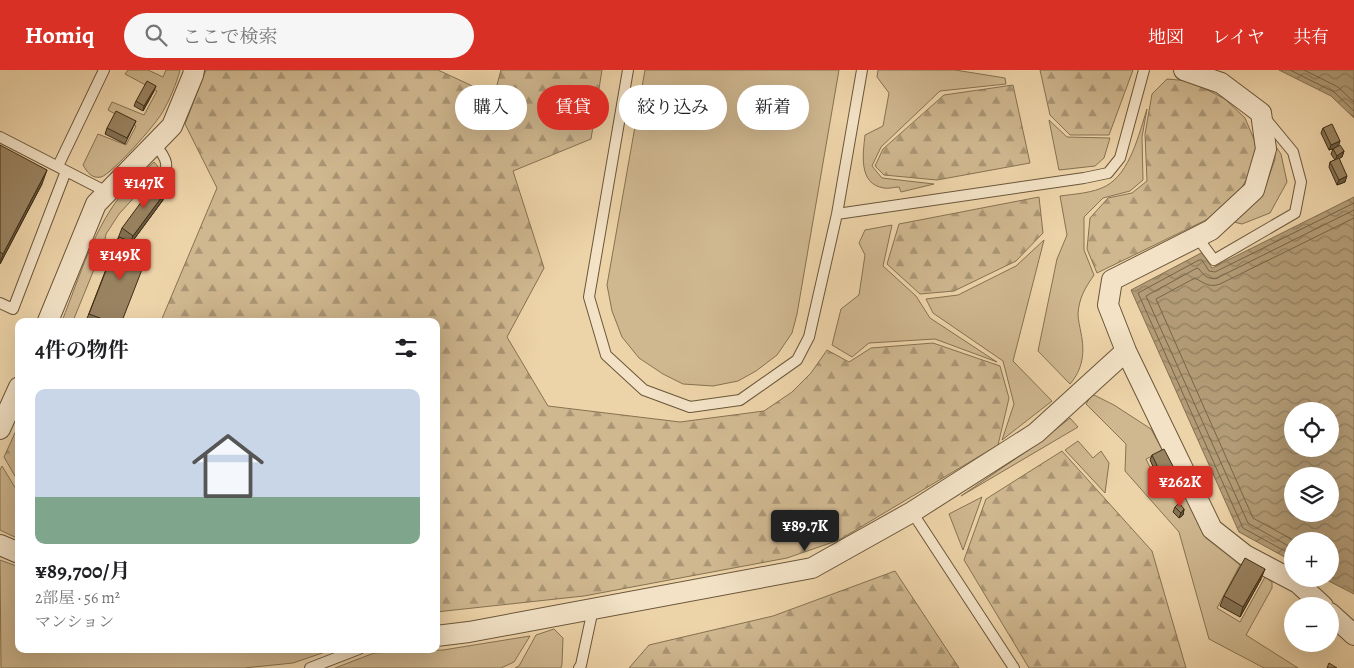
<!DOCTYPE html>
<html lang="ja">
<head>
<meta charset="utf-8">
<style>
  :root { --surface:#fff; --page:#f6f6f6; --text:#202124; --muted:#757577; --accent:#d93025 }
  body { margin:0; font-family:Alegreya,"Noto Serif JP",serif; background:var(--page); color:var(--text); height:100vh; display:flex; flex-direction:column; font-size:19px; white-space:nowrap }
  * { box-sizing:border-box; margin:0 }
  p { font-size:16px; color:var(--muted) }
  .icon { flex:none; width:28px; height:28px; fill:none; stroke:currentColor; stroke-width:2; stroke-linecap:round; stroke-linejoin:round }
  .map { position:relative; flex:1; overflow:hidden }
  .panel { position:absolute; left:15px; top:248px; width:425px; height:335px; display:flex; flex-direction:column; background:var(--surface); border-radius:10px; box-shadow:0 5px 20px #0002 }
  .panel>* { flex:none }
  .hud { position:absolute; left:455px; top:15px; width:475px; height:45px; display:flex; gap:10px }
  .fabs { position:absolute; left:1284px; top:332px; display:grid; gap:10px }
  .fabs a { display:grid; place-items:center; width:55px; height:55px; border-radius:50%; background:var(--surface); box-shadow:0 5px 20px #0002; font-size:25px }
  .price { position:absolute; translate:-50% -42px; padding:0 11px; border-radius:5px; background:var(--accent); color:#fff; font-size:16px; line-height:32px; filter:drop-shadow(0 1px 2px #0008) }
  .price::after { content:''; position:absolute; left:50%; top:30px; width:15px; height:11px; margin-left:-8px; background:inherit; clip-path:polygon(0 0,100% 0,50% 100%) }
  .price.active { background:#222; color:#fff }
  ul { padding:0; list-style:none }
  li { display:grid; align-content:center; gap:10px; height:265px; padding:0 20px }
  li span { display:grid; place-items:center; height:155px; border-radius:10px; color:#555 }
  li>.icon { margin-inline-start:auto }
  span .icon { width:90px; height:90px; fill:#fffc; stroke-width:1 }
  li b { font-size:21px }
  h2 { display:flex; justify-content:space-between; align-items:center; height:60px; padding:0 20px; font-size:21px }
  .chip { padding:0 18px; border-radius:22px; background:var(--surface); box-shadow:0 5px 20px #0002; font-size:18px; line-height:45px }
  .chip.active { background:var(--accent); color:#fff }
  header { display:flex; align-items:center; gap:30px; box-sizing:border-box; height:70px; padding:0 25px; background:var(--accent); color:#fff }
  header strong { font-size:24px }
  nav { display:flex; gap:28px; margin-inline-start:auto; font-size:18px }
  .search { width:350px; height:45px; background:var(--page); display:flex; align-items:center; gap:12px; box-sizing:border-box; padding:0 18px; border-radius:28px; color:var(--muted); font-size:19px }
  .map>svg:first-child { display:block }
</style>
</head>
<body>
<header>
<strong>Homiq</strong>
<div class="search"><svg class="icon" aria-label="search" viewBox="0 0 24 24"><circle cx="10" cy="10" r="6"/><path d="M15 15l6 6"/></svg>ここで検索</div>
<nav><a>地図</a><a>レイヤ</a><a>共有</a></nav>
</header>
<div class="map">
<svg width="1354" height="598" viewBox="0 0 1354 598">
  <defs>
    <pattern id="forest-firs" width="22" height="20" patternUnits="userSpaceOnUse" patternTransform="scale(1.25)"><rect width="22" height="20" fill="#cfb78f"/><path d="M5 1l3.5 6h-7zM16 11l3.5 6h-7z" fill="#a99574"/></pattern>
    <pattern id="water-waves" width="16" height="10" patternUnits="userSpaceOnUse" patternTransform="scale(1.25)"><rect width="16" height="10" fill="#b29b76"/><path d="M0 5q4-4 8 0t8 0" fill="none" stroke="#927f60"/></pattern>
  </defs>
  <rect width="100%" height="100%" fill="#edd3a8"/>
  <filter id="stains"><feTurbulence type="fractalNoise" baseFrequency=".004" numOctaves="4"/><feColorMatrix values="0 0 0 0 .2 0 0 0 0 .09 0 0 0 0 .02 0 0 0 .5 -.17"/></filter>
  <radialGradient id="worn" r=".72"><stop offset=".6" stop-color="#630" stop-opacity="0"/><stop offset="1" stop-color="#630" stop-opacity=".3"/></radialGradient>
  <!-- green -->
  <path fill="#cfb78f" stroke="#867252" d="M128,0H148L163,7L166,0H180C176,15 170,29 162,43C156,54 112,104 101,107C92,109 87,102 83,95L98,64L126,75L136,56L108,40L112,32L144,45L157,21L125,4Z
    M645,0H839L797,244L792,263L777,285L756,301L738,311L713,316L683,314L663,304L639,288L622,267L612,241L607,215Z
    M878,0H955L1005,8L1006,14L940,21L881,77L872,96L882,108L934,114L901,122L899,117C894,117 889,119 884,118C858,114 863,84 865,65L883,56L889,23L877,7Z
    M1147,39L1142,67L1143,110L1130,121L1103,128L1084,147V180L1094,205C1085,218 1079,228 1078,244C1078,250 1080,257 1081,263C1085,282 1083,299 1070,314L1038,281L1057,189L1067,165L1060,126C1075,124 1093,123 1106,116C1130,103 1139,64 1147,39Z
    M1049,50L1067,67L1110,68L1104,88L1095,96L1059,100Z
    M1274,74L1281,84L1287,112L1270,143L1242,154L1234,152L1238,144L1267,112L1275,89Z
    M154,92L160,99L119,144L106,164L104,175L73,251H62C80,206 94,156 126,119C135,109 145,101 154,92Z
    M892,155L883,196L916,226L930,248L997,292L935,269L869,273L852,287L832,275L841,239L859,225L865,185L859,173L865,160Z
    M1044,170L1013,291L1052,331L1002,370L1014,334L1003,291L933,243L926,229L958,225L1016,196Z
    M1092,324L1114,335L1151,359L1163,381L1146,389L1159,416L1176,409L1201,458L1221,478L1240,495L1217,538L1240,552L1265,507L1272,512V518L1246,565L1298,598H1264L1209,569L1179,462L1125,401L1126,374L1086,334Z
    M1070,348L1078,357L961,426L1040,372Z
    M1078,371L1093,388L1101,381L1109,393L1105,423L1065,380Z
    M2,396L19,424V469L0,460V400Z
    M982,427L963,480L949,444Z
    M0,490L19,497V579H334L293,593L244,598H1Z
    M554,559L563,568L562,594L561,598H515L519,596L536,565Z
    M530,566L514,592L501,598H335L374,583L443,580Z"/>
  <!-- forest -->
  <path fill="url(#forest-firs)" stroke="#867252" d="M206,0H438L494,26L501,0H602L591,69L513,101L544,198L507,267L548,336L680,352L764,341L792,322L811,303L827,280L849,292L871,278L933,273L1000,296L1009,328L998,375L839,470L787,488L584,526L436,542V251H161L217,118L185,54Z
    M1040,0H1133L1109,65H1070L1050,45Z
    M1167,9L1190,11L1225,29L1245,48L1256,74L1253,99L1237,125L1208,149L1097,203L1087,179L1090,148L1108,128L1132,123L1147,111L1145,64L1152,24Z
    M1013,15L1030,93L937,110L884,105L875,96L883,79L944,25Z
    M1039,127L1043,163L1016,191L954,221L920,224L887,194L899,154Z
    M19,354V413L4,387Z
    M1062,381L1152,481L1186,598H1029L964,490L986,429Z
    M895,501L959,598H629L649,575L773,546Z"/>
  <!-- water -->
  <path fill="url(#water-waves)" stroke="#846f4f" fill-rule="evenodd" d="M1279,0H1354V48L1331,26Z
    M1354,127V524L1325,509H1330V471H1292V491L1239,462L1131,220L1203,182L1212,198ZM1292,341H1330V379H1292ZM1292,406H1330V444H1292Z"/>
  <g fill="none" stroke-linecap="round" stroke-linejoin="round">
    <!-- shore -->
    <path stroke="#786446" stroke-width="1" d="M1290,0L1334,22L1354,41
      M1304,0L1338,17L1354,32
      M1295,471L1253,448L1156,229L1195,208C1204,213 1209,218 1220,214L1354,148
      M1292,478L1248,453L1146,226L1197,198L1199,199C1204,206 1209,210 1217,208L1354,140
      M1292,485L1243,458L1138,223L1199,190H1202L1209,201L1215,202L1354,133"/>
    <!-- lane casing -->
    <g stroke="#6a563a" stroke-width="12">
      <path id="lane" d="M628,0L589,227L606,285L644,320L690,337L740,330L797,290L809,267L837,144L862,0
        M0,67L107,122
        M155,74C167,89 171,96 159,114
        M58,96L104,0
        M837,144L1084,108L1108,103L1120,88L1144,0
        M1197,167L1214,190L1295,143L1301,112L1293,82L1265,48
        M0,233L13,239L66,101
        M912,442L1014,598
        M310,598L359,579
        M579,598L581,595L593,539"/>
    </g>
    <!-- street casing -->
    <g stroke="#6a563a" stroke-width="22">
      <path id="street" d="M1184,0L1221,13L1261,43L1266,79L1254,120L1211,160L1112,210L1108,235L1126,281L1212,459L1245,485L1298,513L1323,536
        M48,251L96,134L172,56L193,5L194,0
        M0,359L19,317
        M0,475L19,483
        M1330,543L1354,565
        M436,566L469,562L812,498L912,442L1036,363L1126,281"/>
    </g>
    <!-- lane -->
    <use href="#lane" stroke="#f3e2c6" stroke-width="10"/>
    <!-- street -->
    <use href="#street" stroke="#f3e2c6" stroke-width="20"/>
  </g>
  <!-- wall -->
  <path fill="#847153" stroke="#3e2d15" d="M154,21L143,41L134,36L136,31Z
    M136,51L125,74L105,64L107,58Z
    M1323,58L1338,76L1344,81L1342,87L1339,88L1345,112L1337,115L1329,97L1330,92L1335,90L1331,84L1333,79L1335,78L1329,80L1321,63Z
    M0,75L42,114L0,194Z
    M163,130L132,172L122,251H86L122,158Z
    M1152,385L1175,400L1173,406L1160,412L1150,390Z
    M1175,437L1184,439L1183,445L1179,448L1173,442Z
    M1261,509L1240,547L1220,536L1224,526Z"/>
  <!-- shaded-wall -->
  <path fill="#6b5c44" stroke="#3e2d15" d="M156,16L154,21L143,41L144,36Z
    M1340,71L1338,77L1329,80L1331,75Z
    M1344,81L1342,87L1335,91L1337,86Z
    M47,100L42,114L0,194L3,184Z
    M1347,106L1345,112L1337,115L1339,110Z
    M167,120L163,130L129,176L133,166Z
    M1175,400L1173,406L1160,412L1162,406Z
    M1184,439L1183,445L1179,448L1181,443Z
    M1265,499L1261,509L1240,547L1243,537Z"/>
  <!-- building -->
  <path fill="#998361" stroke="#3e2d15" d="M147,11L156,16L144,36L136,31Z
    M116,41L136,51L127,68L107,58Z
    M1332,54L1340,71L1331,75L1323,58Z
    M0,75L47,100L3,184L0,182Z
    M1340,75L1344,81L1337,86L1333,79Z
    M1339,88L1347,106L1339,110L1330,92Z
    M156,112L167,120L133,166L122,158Z
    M119,167L150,179L122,251H108L89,244Z
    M1164,379L1175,400L1162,406L1152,385Z
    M1179,433L1184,439L1181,443L1175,437Z
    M1245,488L1265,499L1243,537L1224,526Z
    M1329,593L1337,598H1327Z"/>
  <rect width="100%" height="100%" filter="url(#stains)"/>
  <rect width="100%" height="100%" fill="url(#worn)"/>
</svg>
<div class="fabs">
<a><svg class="icon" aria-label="locate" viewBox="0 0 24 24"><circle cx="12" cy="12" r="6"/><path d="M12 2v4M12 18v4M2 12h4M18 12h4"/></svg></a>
<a><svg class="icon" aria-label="layers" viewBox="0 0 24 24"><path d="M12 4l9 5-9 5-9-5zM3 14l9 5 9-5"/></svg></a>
<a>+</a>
<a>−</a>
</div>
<b class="price" style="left:144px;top:139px">¥147K</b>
<b class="price" style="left:120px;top:211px">¥149K</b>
<b class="price" style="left:1180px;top:438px">¥262K</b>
<b class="price active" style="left:805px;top:482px">¥89.7K</b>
<div class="hud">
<a class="chip">購入</a>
<a class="chip active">賃貸</a>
<a class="chip">絞り込み</a>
<a class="chip">新着</a>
</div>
<section class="panel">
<h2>4件の物件<svg class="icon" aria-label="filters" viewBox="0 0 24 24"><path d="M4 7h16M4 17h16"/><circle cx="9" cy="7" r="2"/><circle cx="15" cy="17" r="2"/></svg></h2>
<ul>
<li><span style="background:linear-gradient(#c9d6e8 70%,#7fa58c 0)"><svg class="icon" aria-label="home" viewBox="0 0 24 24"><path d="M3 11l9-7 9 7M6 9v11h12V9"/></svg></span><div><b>¥89,700/月</b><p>2部屋 · 56 m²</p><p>マンション</p></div></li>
</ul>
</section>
</div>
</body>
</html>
